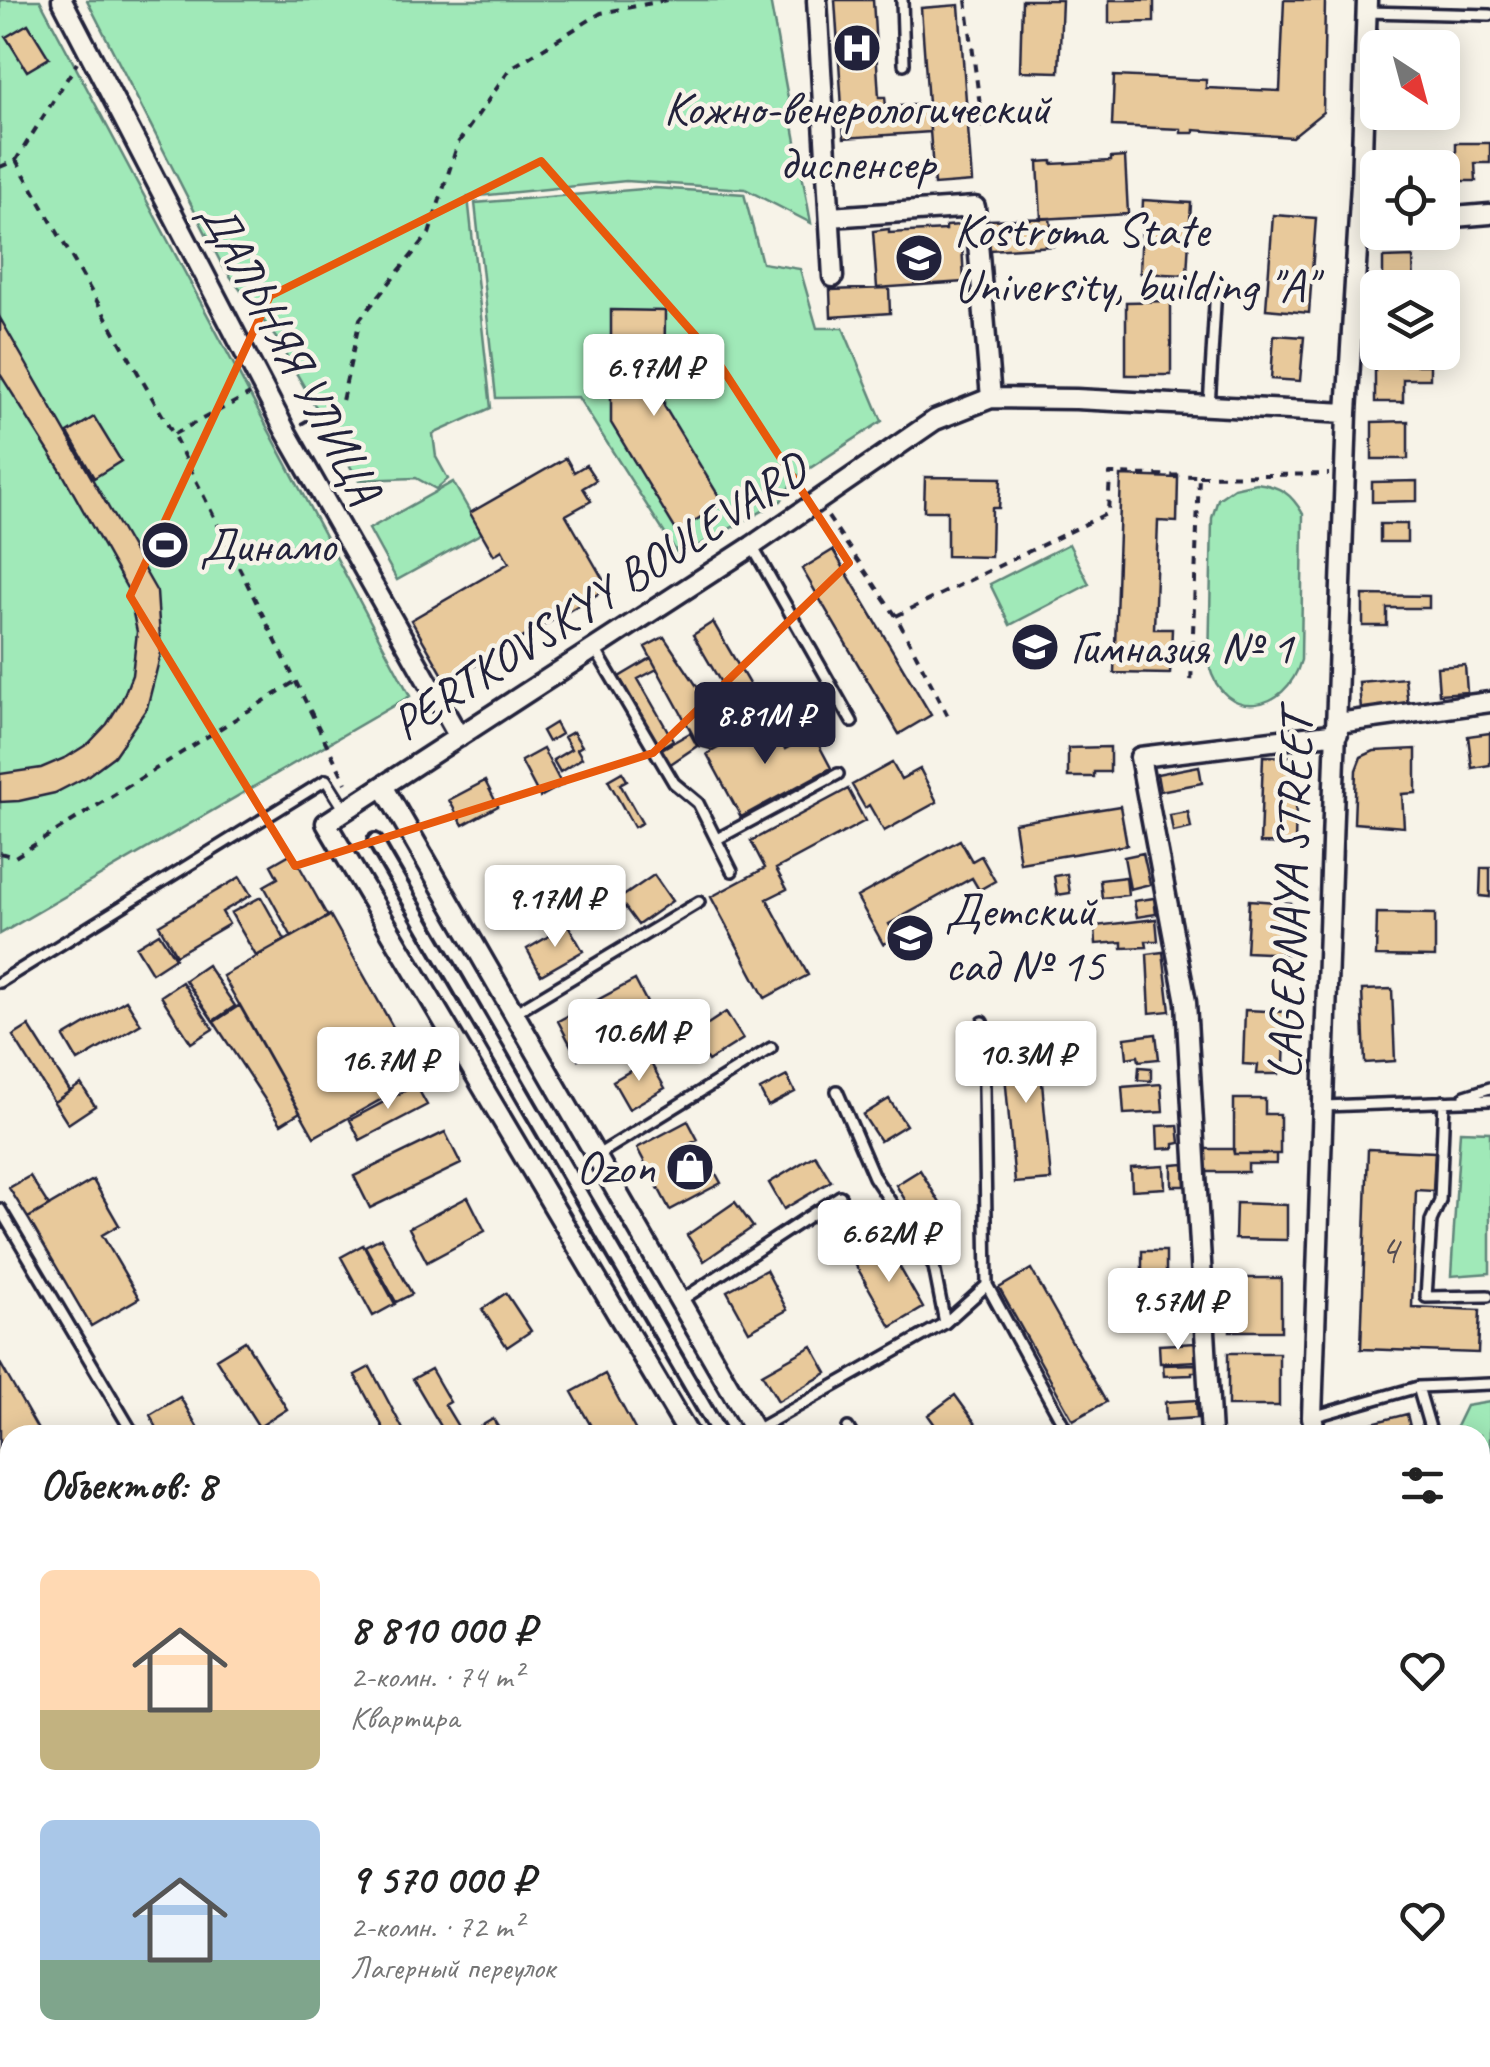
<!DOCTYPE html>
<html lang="ru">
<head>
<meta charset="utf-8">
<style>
  :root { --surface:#fff; --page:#f6f6f6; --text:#222; --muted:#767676; --accent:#22223b }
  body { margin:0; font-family:Caveat,sans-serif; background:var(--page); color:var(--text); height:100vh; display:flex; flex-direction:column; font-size:38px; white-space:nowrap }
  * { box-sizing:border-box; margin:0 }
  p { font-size:32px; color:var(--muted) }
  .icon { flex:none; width:55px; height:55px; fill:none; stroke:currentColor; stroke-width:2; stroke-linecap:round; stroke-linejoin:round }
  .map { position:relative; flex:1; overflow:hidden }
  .side { position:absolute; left:0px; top:1425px; width:1490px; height:642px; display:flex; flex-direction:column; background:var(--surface); border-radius:30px 30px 0 0; box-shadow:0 5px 25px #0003 }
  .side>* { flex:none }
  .needle { width:65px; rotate:144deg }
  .fabs { position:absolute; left:1360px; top:30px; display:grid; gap:20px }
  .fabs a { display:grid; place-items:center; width:100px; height:100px; border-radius:15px; background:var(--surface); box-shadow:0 5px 25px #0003; font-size:50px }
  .price { position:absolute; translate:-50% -85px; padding:0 22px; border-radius:10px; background:#fff; color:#222; font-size:32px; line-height:65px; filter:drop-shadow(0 2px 5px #0008) }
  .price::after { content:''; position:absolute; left:50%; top:60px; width:30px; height:22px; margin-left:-15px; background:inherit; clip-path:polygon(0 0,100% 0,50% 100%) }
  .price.selected { background:var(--accent); color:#fff }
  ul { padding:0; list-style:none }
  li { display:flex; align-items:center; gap:30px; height:250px; padding:0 40px }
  li span { display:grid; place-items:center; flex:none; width:280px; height:200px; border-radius:15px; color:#555 }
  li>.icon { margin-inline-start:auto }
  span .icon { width:120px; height:120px; fill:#fffc; stroke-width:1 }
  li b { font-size:42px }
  h2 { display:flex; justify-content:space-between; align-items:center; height:120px; padding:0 40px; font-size:42px }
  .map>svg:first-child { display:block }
</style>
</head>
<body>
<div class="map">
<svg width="1490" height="2067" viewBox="0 0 1490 2067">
  <rect width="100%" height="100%" fill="#f7f3e8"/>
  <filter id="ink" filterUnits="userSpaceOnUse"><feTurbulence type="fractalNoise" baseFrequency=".01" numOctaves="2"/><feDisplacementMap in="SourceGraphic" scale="20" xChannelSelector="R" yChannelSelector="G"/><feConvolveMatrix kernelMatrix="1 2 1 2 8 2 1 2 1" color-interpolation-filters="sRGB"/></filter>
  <g filter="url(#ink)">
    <!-- green -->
    <path fill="#a0e9b8" stroke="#61867a" stroke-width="2.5" d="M0,0H40L410,696L0,934Z
      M87,0H770L811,223L745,189L626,181L468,197L491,408L433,434L436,457L448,479L436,489L416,478L358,480L276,338L222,265Z
      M655,188L744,194L762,263L800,269L817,328H843L882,421L795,478L781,501L679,556L578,397L496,398L475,203Z
      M453,482L482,533L397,580L369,529Z
      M1256,483C1280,486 1291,493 1303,514L1301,660C1286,714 1223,722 1209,665L1212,518L1218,499L1234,488Z
      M1069,544L1089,584L1010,625L990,584Z
      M1460,1131L1490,1132V1273L1451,1276Z
      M1490,1402V1557L1480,1556V1435H1452L1466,1406Z"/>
    <!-- building -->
    <path fill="#e8c99b" stroke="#22223b" stroke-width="2.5" d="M835,0H873L879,97H885L886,107L928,104L930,132L844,138Z
      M1022,0H1062L1059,72L1020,71Z
      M1109,0H1154V22L1109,23Z
      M1284,0H1325L1323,112L1292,137L1194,130V133H1181V129L1112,126L1114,76L1206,80V88L1280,91Z
      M959,5L972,182L934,185L921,8Z
      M28,24L49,58L27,71L6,37Z
      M1456,143H1490V163H1475L1476,181H1456Z
      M1426,151L1427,168H1396V152Z
      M1125,157L1128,214L1041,219L1038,162L1052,161V164L1111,161V158Z
      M1143,200L1191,203L1187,275L1140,273Z
      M1273,215L1316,218L1309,313L1266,309Z
      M1050,218L1053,246L990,250L988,220Z
      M961,225L964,282L877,288L873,231L889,229V233L946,230V226Z
      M1413,257L1414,288H1383V258Z
      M889,288L890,313L831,317L830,290Z
      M1171,301V375H1126V302Z
      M611,310L665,311L664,406L723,503L677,532L611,423Z
      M0,318L157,592L161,653L147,708L114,756L86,777L55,793L19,801L0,802V774L41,768L67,757L89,743L107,724L122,700L132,675L137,632L128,590L61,471L0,374Z
      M1274,335L1304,337L1300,381L1271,379Z
      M1375,365H1430V379H1403V402H1375Z
      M94,417L121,461L94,478L68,433Z
      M1408,421V459H1372V422Z
      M566,458L574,472L586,465L596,480L583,488L591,501L566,515L608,588L447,682L411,620L509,563L502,550L494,555L470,513Z
      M1121,476L1178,478L1177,522L1158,521L1154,629H1172L1170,674L1114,673Z
      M925,477L1001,478L999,508H992L991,557L947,556V511H924Z
      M1417,481V501L1372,502V482Z
      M1380,524H1407V542H1380Z
      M833,550L931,715L899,734L802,569Z
      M1363,595L1429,596V608H1387V626H1363Z
      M713,622L770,720L749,731L693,635Z
      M664,637L733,740L714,750L699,746L645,647Z
      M651,658L657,669L638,679L673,740L660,748L619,677Z
      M1465,665L1467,692L1439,694L1437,667Z
      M1405,678L1408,706L1361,710L1359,682Z
      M770,720L785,749L813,734L831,768L741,817L707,754Z
      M555,723L561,734L548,742L542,731Z
      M573,732L582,746L577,749L582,758L560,772L553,760L571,749L564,737Z
      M690,733L697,746L669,765L660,750Z
      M1490,733V765L1472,768L1468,736Z
      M1110,747V772H1094V777H1068V748Z
      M543,749L562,785L540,797L521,761Z
      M1416,749V793L1402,794L1404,827L1354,823L1356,770L1361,757L1374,751Z
      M1263,756L1297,757L1295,844L1260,843Z
      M892,763L901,779L920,769L937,802L884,831L869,805L865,808L852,785Z
      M1199,766L1202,783L1160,791L1157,774Z
      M622,772L627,780L620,784L642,823L634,827L608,780Z
      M485,781L498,806L463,825L449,800Z
      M848,789L865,821L776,869L787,889L767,899L808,975L765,998L711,897L765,868L751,841Z
      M1120,806L1127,845L1020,863L1014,823Z
      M1188,812L1191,828L1173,832L1170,815Z
      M960,840L972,861L981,856L995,881L979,890L972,878L889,924L896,937L883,944L857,897Z
      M292,853L328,917L292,937L264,886L278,878L271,865Z
      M1143,853L1150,884L1130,889L1124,857Z
      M1481,868H1490V897L1480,896Z
      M1067,874L1070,893L1057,895L1054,876Z
      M654,875L672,901L638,925L619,899Z
      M240,877L251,895L222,912L229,924L176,955L159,925Z
      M1126,877L1128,895L1102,898L1100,880Z
      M261,897L285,940L256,956L231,913Z
      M1154,898L1156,914L1137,917L1134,901Z
      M1249,900L1291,903L1288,954L1246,952Z
      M1377,913L1435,914V957L1376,956Z
      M330,915L421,1077L314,1137L223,976Z
      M1156,919L1158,941H1146L1147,947L1122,948V942L1096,944L1095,926Z
      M568,925L583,951L541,975L527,949Z
      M159,933L175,958L152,973L136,947Z
      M1163,952L1170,1011L1150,1013L1147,954Z
      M207,965L235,1006L213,1021L185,980Z
      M635,980L655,1018L578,1059L558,1021Z
      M182,982L213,1029L191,1043L161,996Z
      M1392,989L1395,1061L1365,1063L1362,990Z
      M126,1000L141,1024L78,1061L64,1037Z
      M240,1005L300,1112L281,1124L214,1022Z
      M1245,1010L1286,1012L1284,1064H1280L1279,1074H1257L1258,1065L1243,1064Z
      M726,1012L743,1039L708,1061L691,1035Z
      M29,1026L70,1091L54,1102L13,1036Z
      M1037,1029L1051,1180L1015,1183L1001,1032Z
      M1156,1034L1159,1059L1139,1061L1138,1056L1127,1058L1125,1038Z
      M649,1060L665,1088L629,1109L613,1081Z
      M1139,1067L1151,1068V1081L1138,1080Z
      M787,1076L795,1092L768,1106L760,1090Z
      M81,1084L95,1106L68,1124L54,1102Z
      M1161,1084L1163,1112L1124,1114L1122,1087Z
      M416,1085L427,1105L360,1140L350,1120Z
      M889,1099L906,1125L880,1141L863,1115Z
      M1234,1099H1265V1114H1280V1154H1234Z
      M688,1121L698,1140L683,1147L696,1171L710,1163L721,1183L670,1210L637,1148Z
      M1178,1125L1180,1143L1174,1144V1148L1158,1149L1157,1126Z
      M445,1132L461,1164L370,1208L354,1176Z
      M1202,1149H1233L1234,1154H1276V1164H1248V1172H1202Z
      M1368,1149L1435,1152L1433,1191L1416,1190L1412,1307L1480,1310L1478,1353L1361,1349Z
      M815,1155L831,1181L784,1209L769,1183Z
      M1184,1164L1185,1186H1172V1165Z
      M1164,1166L1165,1188L1132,1190L1131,1168Z
      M920,1170L952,1223L928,1238L896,1185Z
      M30,1176L49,1206L28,1218L9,1188Z
      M93,1180L119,1225L102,1235L139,1298L91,1326L28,1218Z
      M468,1197L485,1231L427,1262L409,1228Z
      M735,1202L753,1227L704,1261L687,1235Z
      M1236,1203L1287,1205V1240L1235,1239Z
      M381,1238L412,1294L396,1302L365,1246Z
      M886,1243L923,1308L891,1327L854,1262Z
      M363,1245L395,1304L373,1316L341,1257Z
      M1142,1251H1166V1277H1142Z
      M1031,1269L1106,1402L1073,1420L999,1288Z
      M766,1270L787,1310L749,1331L727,1291Z
      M1230,1278H1281V1331H1230Z
      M506,1293L531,1331L507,1347L482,1309Z
      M1195,1295L1196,1312L1164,1313V1296Z
      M245,1341L287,1409L259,1427L216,1359Z
      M1196,1343L1197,1361L1160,1363L1159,1345Z
      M812,1346L827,1373L778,1401L762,1374Z
      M1228,1353H1279V1406H1228Z
      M0,1363L41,1435H10V1497L0,1479Z
      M1196,1364V1372H1192V1375L1164,1376L1163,1365Z
      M370,1367L406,1435H387L355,1375Z
      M431,1369L450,1402L445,1405L462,1433L459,1435H446L413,1379Z
      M605,1374L638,1435H596L572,1392Z
      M955,1395L984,1435H942L928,1415Z
      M180,1397L202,1435H161L150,1415Z
      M1196,1400L1197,1418L1166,1420L1165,1402Z
      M1407,1414L1412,1435H1359L1356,1427Z
      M493,1419L503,1435H466Z
      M10,1542V1575L0,1581V1548Z
      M1490,1608V1655L1480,1658V1610Z
      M10,1718V1746L0,1729V1724Z
      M0,1915L10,1929V1939L0,1946Z
      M290,2058H333L337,2067H294Z
      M820,2058H851L831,2067H824Z
      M968,2058H1002L978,2067H972Z
      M1022,2058H1044L1048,2067H1025Z
      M1158,2058H1226L1202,2067H1162Z"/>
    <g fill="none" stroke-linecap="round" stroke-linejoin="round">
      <!-- service casing -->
      <g stroke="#22223b" stroke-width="16">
        <path id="service" d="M902,0L904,64
          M1367,12L1490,15
          M1209,407L1216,287
          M752,546L852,722
          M595,649L674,783L698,803L732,871
          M717,839L838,774
          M0,982L326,780L345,810
          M514,1013L699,902
          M837,1091L874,1177L934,1267L945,1323
          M1465,1096L1490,1088
          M1444,1101L1440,1201L1431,1221L1426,1297L1488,1296
          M1324,1106L1490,1100
          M596,1156L771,1048
          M0,1209L134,1435
          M987,1285L1069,1435
          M680,1301L840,1196
          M1418,1387L1432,1435
          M1312,1417L1418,1387L1490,1384
          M848,1428L852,1435
          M756,1430L945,1323L987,1285L983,1022
          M1480,1581L1490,1579
          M0,1697L10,1691
          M0,1815L10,1822
          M1480,1940L1490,1938
          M1480,2023L1490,2051
          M90,2058L97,2067
          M1123,2058L1127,2067
          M196,2067L211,2058
          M1258,2067L1281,2058"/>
      </g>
      <!-- pedestrian casing -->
      <g stroke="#22223b" stroke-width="20">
        <path id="pedestrian" d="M375,841L720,1435"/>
      </g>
      <!-- minor casing -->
      <g stroke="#22223b" stroke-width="25">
        <path id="minor" d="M62,0L286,432L459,737
          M817,0L833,277
          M830,217L975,207L991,398
          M1442,218L1490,214
          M1338,723L1490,702
          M383,786L757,1435
          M689,1435L326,823L752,546L935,420L991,398L1076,399L1347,413
          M1211,1435L1186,1002L1140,757L1338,733
          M1316,1435L1312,1417L1347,413L1361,184L1367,0
          M1480,1735L1490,1734
          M452,2058L456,2067
          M907,2058L913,2067"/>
      </g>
      <!-- primary casing -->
      <g stroke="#22223b" stroke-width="32">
        <path id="primary" d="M1480,1700L1490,1697
          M564,2067L585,2058"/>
      </g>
      <!-- path -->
      <path stroke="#22223b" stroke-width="4" stroke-dasharray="8 8" stroke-linecap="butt" d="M966,0L983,128
        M16,160L173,434L346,783
        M0,167L16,160L77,63
        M301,424L342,401L360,319L429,234L458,143L511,68L601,13L667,0
        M174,434L250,394
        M1199,476L1329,474
        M828,517L896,616L949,718
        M896,616L1108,513L1110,474L1199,476L1191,685
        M0,853L15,857L296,681
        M0,1789L10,1795
        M952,2058L956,2067
        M781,2060L796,2067
        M0,2062L39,2067"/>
      <!-- service -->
      <use href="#service" stroke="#f7f3e8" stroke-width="9"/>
      <!-- pedestrian -->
      <use href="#pedestrian" stroke="#f7f3e8" stroke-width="12"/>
      <!-- minor -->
      <use href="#minor" stroke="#f7f3e8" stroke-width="18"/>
      <!-- primary -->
      <use href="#primary" stroke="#fdde96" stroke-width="25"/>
    </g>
  </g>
  <!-- marked area -->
  <path fill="none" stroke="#e8590c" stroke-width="8" stroke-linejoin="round" d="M541,161L716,359L849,563L653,753L295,866L130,596L270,296Z"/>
  <!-- icons -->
  <defs>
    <g id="hospital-disc" transform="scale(2.5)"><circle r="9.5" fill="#22223b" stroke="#f7f3e8"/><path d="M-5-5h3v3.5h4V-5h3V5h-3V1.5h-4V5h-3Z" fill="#fff"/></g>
    <g id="university-disc" transform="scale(2.5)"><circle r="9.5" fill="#22223b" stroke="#f7f3e8"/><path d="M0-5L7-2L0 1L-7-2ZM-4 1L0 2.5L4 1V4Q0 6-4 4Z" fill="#fff"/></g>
    <g id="stadium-disc" transform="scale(2.5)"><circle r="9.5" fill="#22223b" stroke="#f7f3e8"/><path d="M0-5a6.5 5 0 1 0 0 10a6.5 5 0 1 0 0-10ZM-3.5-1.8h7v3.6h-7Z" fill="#fff"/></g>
    <g id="school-disc" transform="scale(2.5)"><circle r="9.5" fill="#22223b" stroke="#f7f3e8"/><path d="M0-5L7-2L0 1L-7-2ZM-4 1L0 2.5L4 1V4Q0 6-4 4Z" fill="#fff"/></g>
    <g id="shop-disc" transform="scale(2.5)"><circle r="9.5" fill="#22223b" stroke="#f7f3e8"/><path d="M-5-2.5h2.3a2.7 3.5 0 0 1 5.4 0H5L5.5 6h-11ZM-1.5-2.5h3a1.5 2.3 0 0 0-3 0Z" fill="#fff"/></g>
  </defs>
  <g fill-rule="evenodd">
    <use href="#hospital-disc" x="857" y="48"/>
    <use href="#university-disc" x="919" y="258"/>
    <use href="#stadium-disc" x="165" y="545"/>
    <use href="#school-disc" x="1035" y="647"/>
    <use href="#school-disc" x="910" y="938"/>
    <use href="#shop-disc" x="690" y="1167"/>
  </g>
  <g text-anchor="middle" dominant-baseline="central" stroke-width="9" stroke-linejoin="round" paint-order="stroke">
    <!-- number labels -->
    <g font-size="42" fill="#544c53">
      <text x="1389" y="1249">4</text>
    </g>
    <!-- poi labels -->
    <g font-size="48" fill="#22223b" stroke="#f7f3e8" text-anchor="start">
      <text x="857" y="108" text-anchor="middle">Кожно-венерологический<tspan x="857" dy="55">диспенсер</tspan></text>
      <text x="954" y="230">Kostroma State<tspan x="954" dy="55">University, building "A"</tspan></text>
      <text x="200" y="545">Динамо</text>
      <text x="1070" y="647">Гимназия № 1</text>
      <text x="945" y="910">Детский<tspan x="945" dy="55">сад № 15</tspan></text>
      <text x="655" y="1167" text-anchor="end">Ozon</text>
    </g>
    <!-- street labels -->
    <g font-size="48" fill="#22223b" stroke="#f7f3e8">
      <text transform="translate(291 352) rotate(62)">ДАЛЬНЯЯ УЛИЦА</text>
      <text transform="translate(599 596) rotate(-33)">PERTKOVSKYY BOULEVARD</text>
      <text transform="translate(1290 896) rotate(-88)">LAGERNAYA STREET</text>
    </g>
  </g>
</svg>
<div class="fabs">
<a><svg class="needle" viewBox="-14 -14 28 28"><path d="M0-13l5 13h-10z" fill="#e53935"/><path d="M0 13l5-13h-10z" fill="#767676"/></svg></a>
<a><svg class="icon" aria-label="locate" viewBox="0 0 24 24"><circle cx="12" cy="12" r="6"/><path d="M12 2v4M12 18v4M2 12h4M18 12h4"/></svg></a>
<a><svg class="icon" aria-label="layers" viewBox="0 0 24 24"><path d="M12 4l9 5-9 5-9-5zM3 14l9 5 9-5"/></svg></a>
</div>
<b class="price" style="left:654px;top:419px">6.97M ₽</b>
<b class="price selected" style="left:765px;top:767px">8.81M ₽</b>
<b class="price" style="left:555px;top:950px">9.17M ₽</b>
<b class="price" style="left:639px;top:1084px">10.6M ₽</b>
<b class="price" style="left:1026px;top:1106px">10.3M ₽</b>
<b class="price" style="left:388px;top:1112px">16.7M ₽</b>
<b class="price" style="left:889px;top:1285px">6.62M ₽</b>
<b class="price" style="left:1178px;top:1353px">9.57M ₽</b>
<section class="side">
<h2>Объектов: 8<svg class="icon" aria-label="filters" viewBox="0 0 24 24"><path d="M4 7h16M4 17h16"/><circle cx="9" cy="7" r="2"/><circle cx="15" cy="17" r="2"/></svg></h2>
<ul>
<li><span style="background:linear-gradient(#ffd9b3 70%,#c2b280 0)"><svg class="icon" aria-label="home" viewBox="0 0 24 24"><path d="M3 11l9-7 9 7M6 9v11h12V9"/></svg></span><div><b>8 810 000 ₽</b><p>2-комн. · 74 m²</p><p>Квартира</p></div><svg class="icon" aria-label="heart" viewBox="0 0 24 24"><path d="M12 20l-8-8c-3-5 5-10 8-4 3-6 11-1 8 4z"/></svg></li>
<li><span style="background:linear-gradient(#a9c7e8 70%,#7fa58c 0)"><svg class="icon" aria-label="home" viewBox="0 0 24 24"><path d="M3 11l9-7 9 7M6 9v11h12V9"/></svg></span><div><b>9 570 000 ₽</b><p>2-комн. · 72 m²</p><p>Лагерный переулок</p></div><svg class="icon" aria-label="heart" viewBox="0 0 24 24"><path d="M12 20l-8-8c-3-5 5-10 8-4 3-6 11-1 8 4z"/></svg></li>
</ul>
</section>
</div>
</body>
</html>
